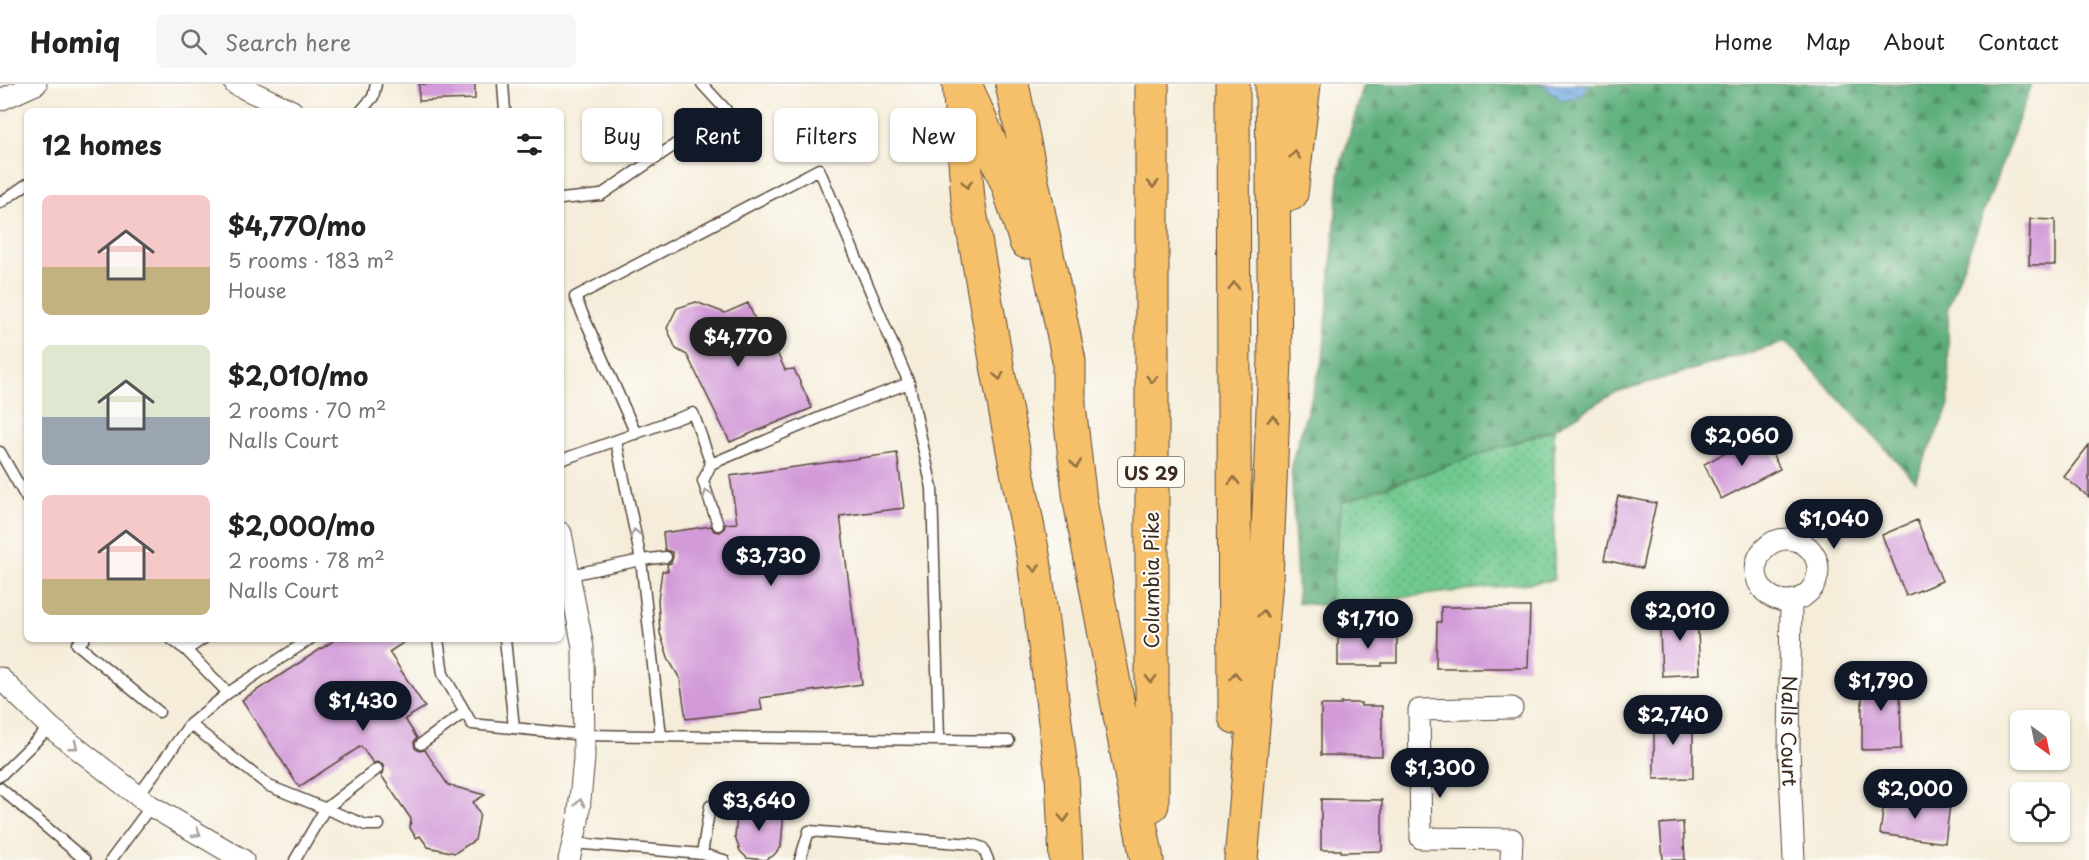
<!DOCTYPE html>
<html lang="en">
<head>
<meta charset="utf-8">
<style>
  :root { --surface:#fff; --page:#f6f6f6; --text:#222; --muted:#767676; --line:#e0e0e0; --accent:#111827 }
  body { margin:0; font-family:"Playpen Sans",sans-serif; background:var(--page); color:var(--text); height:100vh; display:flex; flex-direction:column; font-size:22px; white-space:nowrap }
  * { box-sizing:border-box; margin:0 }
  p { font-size:20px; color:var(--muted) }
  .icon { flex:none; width:33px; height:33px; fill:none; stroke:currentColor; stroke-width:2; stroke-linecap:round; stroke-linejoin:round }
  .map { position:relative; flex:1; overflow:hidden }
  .details { position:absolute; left:24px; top:24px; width:540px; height:534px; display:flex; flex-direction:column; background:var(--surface); border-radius:9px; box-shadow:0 2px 4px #0004 }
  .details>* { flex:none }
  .banner { position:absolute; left:582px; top:24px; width:570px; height:54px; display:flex; gap:12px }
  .needle { width:39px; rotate:147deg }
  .buttons { position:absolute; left:2010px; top:626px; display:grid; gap:12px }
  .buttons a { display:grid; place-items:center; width:60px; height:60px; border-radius:9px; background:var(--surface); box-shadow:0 2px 4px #0004; font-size:30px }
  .price { position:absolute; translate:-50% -51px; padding:0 14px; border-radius:21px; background:var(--accent); color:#fff; font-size:20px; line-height:39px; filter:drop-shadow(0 2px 3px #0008) }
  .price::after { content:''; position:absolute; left:50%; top:36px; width:18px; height:14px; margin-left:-9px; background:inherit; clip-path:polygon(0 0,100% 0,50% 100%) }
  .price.active { background:#222; color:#fff }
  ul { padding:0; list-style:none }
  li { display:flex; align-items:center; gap:18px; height:150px; padding:0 18px }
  li span { display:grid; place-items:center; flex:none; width:168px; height:120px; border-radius:9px; color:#555 }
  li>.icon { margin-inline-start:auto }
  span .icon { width:72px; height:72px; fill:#fffc; stroke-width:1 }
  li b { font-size:26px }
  h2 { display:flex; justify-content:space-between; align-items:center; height:72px; padding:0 18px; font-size:26px }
  .tag { padding:0 21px; border-radius:9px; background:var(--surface); box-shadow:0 2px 4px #0004; font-size:21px; line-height:54px }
  .tag.active { background:var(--accent); color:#fff }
  header { display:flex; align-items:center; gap:36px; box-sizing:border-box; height:84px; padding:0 30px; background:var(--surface); border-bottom:2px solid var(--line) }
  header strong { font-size:28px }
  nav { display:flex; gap:33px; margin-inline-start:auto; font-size:21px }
  .search { width:420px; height:54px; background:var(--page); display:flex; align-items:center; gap:15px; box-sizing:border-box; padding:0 21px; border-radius:9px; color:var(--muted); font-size:22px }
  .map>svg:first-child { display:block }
</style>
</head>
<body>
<header>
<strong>Homiq</strong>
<div class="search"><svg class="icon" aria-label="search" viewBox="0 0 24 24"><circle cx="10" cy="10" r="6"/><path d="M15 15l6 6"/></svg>Search here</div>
<nav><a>Home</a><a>Map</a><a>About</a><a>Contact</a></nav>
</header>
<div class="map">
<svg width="2089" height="776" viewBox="0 0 2089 776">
  <defs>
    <pattern id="grass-dots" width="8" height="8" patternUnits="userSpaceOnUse" patternTransform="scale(1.5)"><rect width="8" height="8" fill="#70c98f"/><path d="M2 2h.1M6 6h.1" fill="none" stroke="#5da374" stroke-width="1.8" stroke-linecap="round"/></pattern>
    <pattern id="forest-firs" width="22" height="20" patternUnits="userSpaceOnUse" patternTransform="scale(1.5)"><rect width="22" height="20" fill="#5cad7a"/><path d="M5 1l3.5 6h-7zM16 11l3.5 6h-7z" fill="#4d8d63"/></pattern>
    <pattern id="water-waves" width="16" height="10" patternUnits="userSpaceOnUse" patternTransform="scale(1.5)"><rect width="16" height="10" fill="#75ade4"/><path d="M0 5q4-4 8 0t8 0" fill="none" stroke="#618db8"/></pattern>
  </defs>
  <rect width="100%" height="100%" fill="#fdfcf7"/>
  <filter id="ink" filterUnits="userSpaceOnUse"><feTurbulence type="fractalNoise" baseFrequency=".0167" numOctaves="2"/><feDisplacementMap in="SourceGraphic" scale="12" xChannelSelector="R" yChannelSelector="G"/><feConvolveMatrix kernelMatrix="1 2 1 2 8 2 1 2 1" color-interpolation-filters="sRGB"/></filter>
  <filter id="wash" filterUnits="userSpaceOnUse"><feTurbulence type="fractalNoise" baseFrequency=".008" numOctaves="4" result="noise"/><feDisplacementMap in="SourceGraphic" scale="24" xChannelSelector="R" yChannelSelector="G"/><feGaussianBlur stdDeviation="1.35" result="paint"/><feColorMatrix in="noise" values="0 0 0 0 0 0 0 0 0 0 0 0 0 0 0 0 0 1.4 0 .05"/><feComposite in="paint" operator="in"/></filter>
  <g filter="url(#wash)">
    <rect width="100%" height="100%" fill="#f5edda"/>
    <!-- grass -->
    <path fill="url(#grass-dots)" stroke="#567a56" stroke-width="1.5" d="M1554,345V496L1329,522L1342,418Z"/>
    <!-- forest -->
    <path fill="url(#forest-firs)" stroke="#4c6c4c" stroke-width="1.5" d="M1364,0H2032L1948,223L1949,321L1915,397L1787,258L1616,308L1554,345L1342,418L1329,522L1298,519L1291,381L1323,275L1340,84Z"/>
    <!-- water -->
    <path fill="url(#water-waves)" stroke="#586c81" stroke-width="1.5" d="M1541,0H1588L1582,12L1563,17Z"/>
    <g id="blocks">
      <!-- building -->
      <path fill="#d29ad8" d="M419,0H475V15L419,17Z
        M2030,135L2055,136V181H2029Z
        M696,218L725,229L748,219L758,243L765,242L785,286L794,285L812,324L730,358L687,271L676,265L667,244L677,224Z
        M1762,350L1780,385L1721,415L1704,380Z
        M2089,361V413L2064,393Z
        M897,369L904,424L840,432L862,600L760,614L762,626L686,635L680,595L669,576L660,549L658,516L662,487H668L667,480L671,479L673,473L672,468L665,466L663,449L711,442L714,447L720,448L724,445L725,440L737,439L730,392Z
        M1618,412L1656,419L1642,484L1604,476Z
        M1917,436L1942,497L1906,512L1882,451Z
        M1441,523H1530L1528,584H1436L1437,538H1441Z
        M1697,525L1700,590L1662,592L1659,527Z
        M1353,549H1397V579H1382V582H1338V553H1353Z
        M336,555H409L389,568L425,623L405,635L417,654L414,658L415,664L419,667L425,666L448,701L485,711L473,718L480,730L475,756L455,769L428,763L420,752L416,754L410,744L411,735L381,691L384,687L383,681L379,678L373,679L361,662L299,703L242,616Z
        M1862,591H1900L1901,665L1862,666Z
        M1341,619H1361V622H1382V672L1321,671V621H1341Z
        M1654,629H1693V694L1654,695Z
        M1885,712L1950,721L1945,759L1880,750Z
        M1321,715L1382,716V767L1341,768V766H1321Z
        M738,722L784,726L781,763L773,772L765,776L747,774L740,767L735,753Z
        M1683,738L1685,776H1663L1660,740Z"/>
    </g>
  </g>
  <g filter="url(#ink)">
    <use href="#blocks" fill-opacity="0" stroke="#57473a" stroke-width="1.5"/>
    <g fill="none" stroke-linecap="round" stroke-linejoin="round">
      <!-- lane casing -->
      <g stroke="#57473a" stroke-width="13">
        <path id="lane" d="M503,0L505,27
          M361,27L373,13L376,0
          M561,115L601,111L726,26L702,0
          M0,119L27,100
          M636,350L575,213L819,85L909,299L932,404L939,656
          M0,368L27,415
          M561,376L693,329L711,380
          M718,441L703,397L711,380L833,328L909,299
          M570,491L641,476L616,357
          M84,555L77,560L159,628
          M171,555L186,566L228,609L310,555
          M438,555L443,590L472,640L584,651L1009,657
          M505,555L514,644
          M186,566L203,555
          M190,640L269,702L366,741H379
          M661,652L641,476L666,473
          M421,660L465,628
          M0,692L50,643
          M0,704L85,776
          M138,712L190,640L228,609
          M573,759L702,770L724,776
          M702,770L710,722
          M111,776L151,722
          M295,776L325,725L377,685
          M800,776L809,747L972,760L983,764L988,776"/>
      </g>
      <!-- street casing -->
      <g stroke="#57473a" stroke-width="23">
        <g id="street">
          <path d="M235,0L292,27"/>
          <path d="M0,16L36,0"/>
          <path d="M561,449L583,563L584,674L578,737L569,776"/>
          <circle cx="1787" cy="486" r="31"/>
          <path id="s1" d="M1791,517L1789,665L1794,776"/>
          <path d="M0,594L50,643L151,722L243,776"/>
          <path d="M1511,776L1512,755L1421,754L1419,626L1512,624"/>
        </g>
      </g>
      <!-- highway casing -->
      <g stroke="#57473a" stroke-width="35">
        <path id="highway" d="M959,0L968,116L998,287L1034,476L1062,692L1066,776
          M1012,0L1069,277V322L1080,417L1147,776
          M1233,0L1235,633
          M968,7L1008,101L1026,158
          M1291,110L1304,0
          M1152,721V0
          M1241,776L1266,497L1275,276L1272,0"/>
      </g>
      <!-- lane -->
      <use href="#lane" stroke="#fff" stroke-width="10"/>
      <!-- street -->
      <use href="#street" stroke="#fff" stroke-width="21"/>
      <!-- highway -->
      <use href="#highway" stroke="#f6c06b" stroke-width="33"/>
    </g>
    <!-- one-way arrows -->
    <defs><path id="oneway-chevron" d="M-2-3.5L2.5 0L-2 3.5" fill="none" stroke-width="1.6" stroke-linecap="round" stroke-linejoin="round" transform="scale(1.5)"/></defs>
    <g stroke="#8f6e41">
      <use href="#oneway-chevron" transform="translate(1295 71) rotate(-84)"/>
      <use href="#oneway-chevron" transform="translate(967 100) rotate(85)"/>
      <use href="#oneway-chevron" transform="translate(1153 100) rotate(90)"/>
      <use href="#oneway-chevron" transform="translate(1234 202) rotate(-90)"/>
      <use href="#oneway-chevron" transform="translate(999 292) rotate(79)"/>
      <use href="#oneway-chevron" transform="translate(1152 295) rotate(90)"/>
      <use href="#oneway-chevron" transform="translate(1273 335) rotate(-88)"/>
      <use href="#oneway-chevron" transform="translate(1076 380) rotate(83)"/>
      <use href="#oneway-chevron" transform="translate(1234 397) rotate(-90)"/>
      <use href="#oneway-chevron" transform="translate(1035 484) rotate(82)"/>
      <use href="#oneway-chevron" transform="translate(1263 530) rotate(-85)"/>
      <use href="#oneway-chevron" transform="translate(1235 592) rotate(-90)"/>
      <use href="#oneway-chevron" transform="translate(1151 595) rotate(90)"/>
      <use href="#oneway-chevron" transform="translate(1064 734) rotate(87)"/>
    </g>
    <g stroke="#a79f9a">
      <use href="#oneway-chevron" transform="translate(707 410) rotate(-108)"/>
      <use href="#oneway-chevron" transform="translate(635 449) rotate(-102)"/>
      <use href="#oneway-chevron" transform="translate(74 662) rotate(38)"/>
      <use href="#oneway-chevron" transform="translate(580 719) rotate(-84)"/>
      <use href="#oneway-chevron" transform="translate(197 749) rotate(30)"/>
    </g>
  </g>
  <g text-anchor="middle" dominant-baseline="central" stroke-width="4.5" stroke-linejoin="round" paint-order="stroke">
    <!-- shield labels -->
    <rect fill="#fdfcf7" stroke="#75695f" stroke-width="1.5" x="1118" y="373" width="66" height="30" rx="4.5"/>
    <g font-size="18" font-weight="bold" fill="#3b2a1e">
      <text x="1151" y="388">US 29</text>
    </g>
    <!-- street labels -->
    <g font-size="20" fill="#3b2a1e" stroke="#fdfcf7">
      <text transform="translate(1151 496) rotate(-90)">Columbia Pike</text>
      <text stroke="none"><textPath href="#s1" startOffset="130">Nalls Court</textPath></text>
    </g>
  </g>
</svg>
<div class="buttons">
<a><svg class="needle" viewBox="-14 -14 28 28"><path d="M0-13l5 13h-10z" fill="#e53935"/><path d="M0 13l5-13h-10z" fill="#767676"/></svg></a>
<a><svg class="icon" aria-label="locate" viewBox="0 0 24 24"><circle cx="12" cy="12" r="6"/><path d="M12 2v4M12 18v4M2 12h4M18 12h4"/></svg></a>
</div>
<b class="price active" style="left:738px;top:284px">$4,770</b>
<b class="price" style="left:1742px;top:383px">$2,060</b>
<b class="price" style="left:1834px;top:466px">$1,040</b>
<b class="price" style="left:771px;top:503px">$3,730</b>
<b class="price" style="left:1680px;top:558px">$2,010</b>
<b class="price" style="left:1368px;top:566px">$1,710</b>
<b class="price" style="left:1881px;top:628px">$1,790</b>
<b class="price" style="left:363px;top:648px">$1,430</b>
<b class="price" style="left:1673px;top:662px">$2,740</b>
<b class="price" style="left:1440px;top:715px">$1,300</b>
<b class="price" style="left:1915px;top:736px">$2,000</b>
<b class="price" style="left:759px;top:748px">$3,640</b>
<div class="banner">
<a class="tag">Buy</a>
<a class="tag active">Rent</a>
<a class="tag">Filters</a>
<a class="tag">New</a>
</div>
<section class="details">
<h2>12 homes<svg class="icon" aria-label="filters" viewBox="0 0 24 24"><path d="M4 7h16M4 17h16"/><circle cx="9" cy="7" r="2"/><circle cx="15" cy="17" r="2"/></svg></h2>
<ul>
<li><span style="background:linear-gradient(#f6c9c9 60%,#c2b280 0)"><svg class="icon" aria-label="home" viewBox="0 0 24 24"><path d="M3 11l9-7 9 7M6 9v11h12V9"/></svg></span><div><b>$4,770/mo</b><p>5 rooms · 183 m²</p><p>House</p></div></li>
<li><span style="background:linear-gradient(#dfe7d0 60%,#9aa5b1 0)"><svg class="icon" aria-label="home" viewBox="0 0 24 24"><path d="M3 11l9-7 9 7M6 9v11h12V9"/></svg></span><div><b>$2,010/mo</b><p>2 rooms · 70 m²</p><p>Nalls Court</p></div></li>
<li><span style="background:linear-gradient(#f6c9c9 70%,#c2b280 0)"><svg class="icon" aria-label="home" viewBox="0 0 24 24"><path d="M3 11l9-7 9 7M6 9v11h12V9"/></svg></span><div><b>$2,000/mo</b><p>2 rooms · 78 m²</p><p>Nalls Court</p></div></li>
</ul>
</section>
</div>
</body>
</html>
